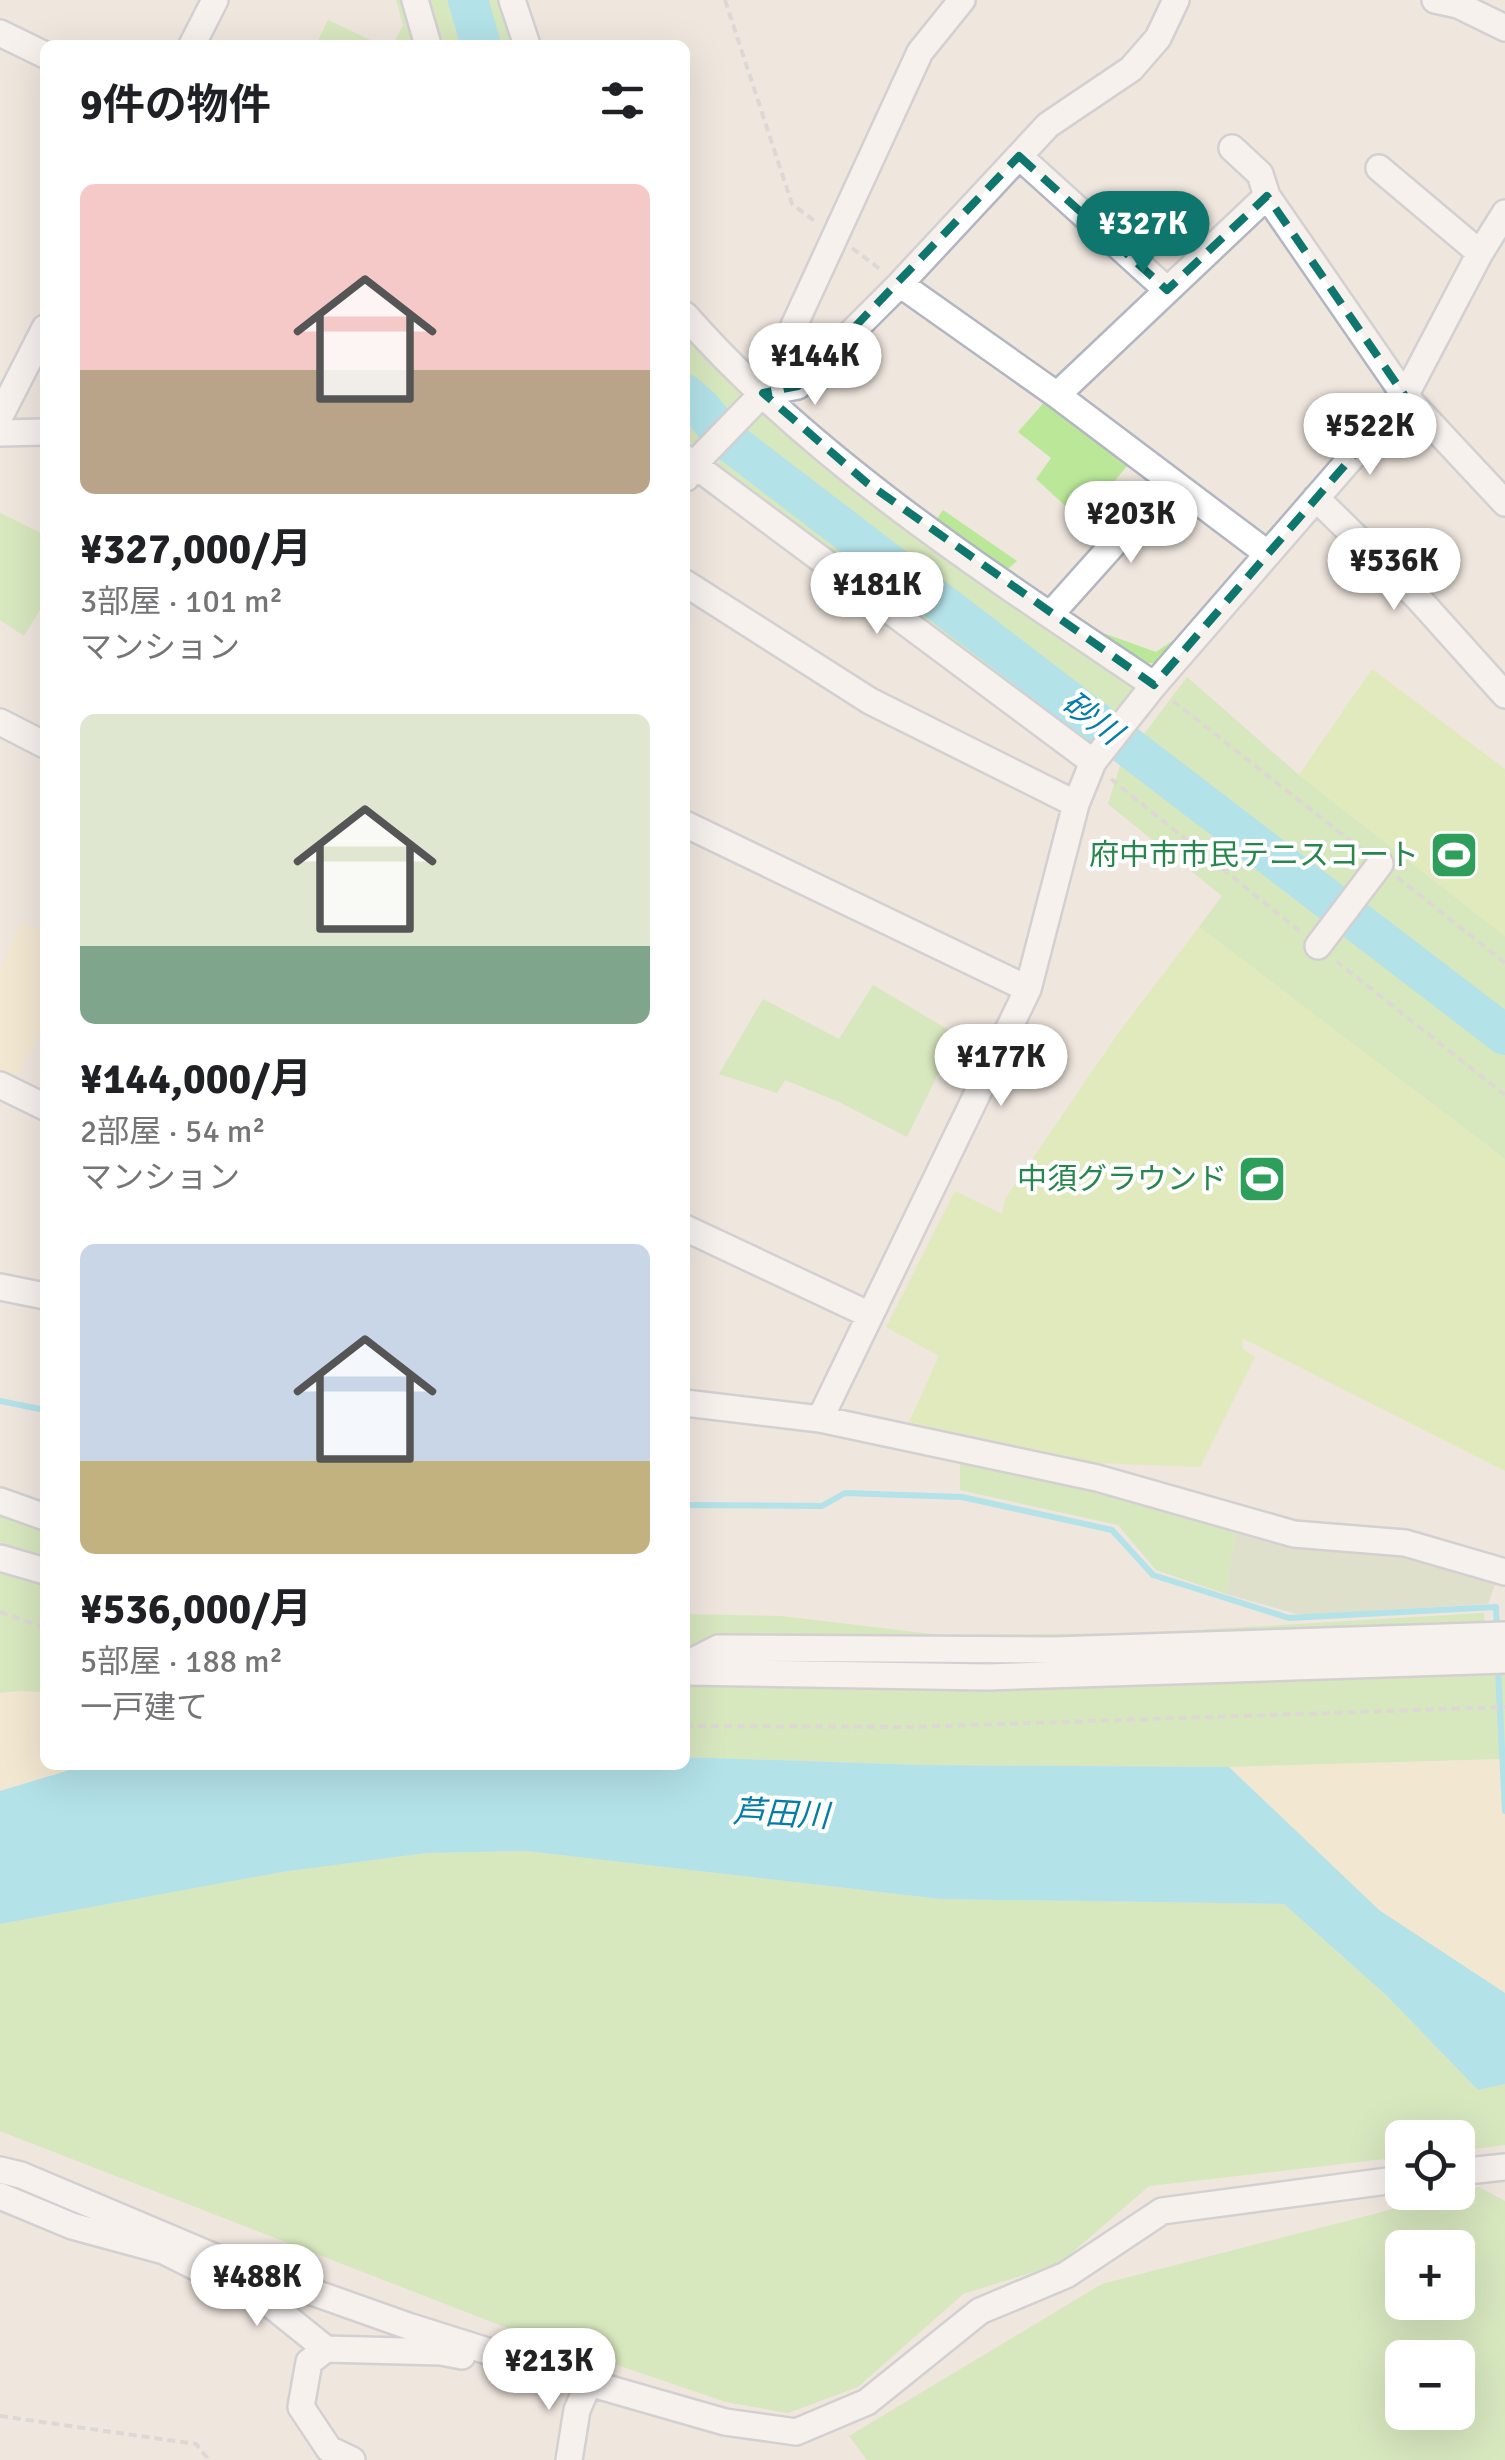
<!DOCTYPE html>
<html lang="ja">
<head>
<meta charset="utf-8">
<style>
  :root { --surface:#fff; --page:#f2f2f2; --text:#202124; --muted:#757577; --accent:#0f766e }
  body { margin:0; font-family:Signika,"Noto Sans JP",sans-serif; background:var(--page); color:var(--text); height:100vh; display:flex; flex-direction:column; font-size:38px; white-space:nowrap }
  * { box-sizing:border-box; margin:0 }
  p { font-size:32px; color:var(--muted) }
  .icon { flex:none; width:55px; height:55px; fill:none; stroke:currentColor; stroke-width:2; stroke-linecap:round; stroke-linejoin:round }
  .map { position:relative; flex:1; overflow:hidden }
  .side { position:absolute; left:40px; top:40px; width:650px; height:1730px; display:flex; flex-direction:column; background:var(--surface); border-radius:15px; box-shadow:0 10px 40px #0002 }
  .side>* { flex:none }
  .controls { position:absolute; left:1385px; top:2120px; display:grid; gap:20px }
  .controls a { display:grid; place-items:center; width:90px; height:90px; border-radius:15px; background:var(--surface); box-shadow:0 10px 40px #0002; font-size:50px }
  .price { position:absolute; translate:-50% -85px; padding:0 22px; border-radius:35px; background:#fff; color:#222; font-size:32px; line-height:65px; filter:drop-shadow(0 2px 5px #0008) }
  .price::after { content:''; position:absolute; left:50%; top:60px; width:30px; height:22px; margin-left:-15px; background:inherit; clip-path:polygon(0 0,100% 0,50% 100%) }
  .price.current { background:var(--accent); color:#fff }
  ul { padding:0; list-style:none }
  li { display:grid; align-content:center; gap:20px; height:530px; padding:0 40px }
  li span { display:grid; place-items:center; height:310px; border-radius:15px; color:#555 }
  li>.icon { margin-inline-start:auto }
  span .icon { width:180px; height:180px; fill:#fffc; stroke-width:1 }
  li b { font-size:42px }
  h2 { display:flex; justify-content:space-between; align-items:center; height:120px; padding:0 40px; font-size:42px }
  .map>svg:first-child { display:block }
</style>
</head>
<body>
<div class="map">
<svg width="1505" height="2460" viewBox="0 0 1505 2460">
  <rect width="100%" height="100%" fill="#efe6de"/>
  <!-- green -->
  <path fill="#bae898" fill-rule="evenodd" d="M396,0H504L520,45H393L403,25Z
    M328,20L381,45H316Z
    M685,324L749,389L695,447L685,437Z
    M1047,399L1131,461L1082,521L1036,479L1051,458L1018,432Z
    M768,406L1140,686L1092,750L716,465Z
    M943,510L1017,561L1003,573L936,520Z
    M0,513L45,535V602L24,636L0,620Z
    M1092,629L1156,652L1190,629L1165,662C1132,668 1116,649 1092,629Z
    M1187,677L1299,775L1505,936V1159L1199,927L1222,896L1108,804L1120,766Z
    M873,985L957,1035L907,1137L839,1102L785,1080L777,1093L719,1074L763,999L839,1039Z
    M960,1458L1114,1489L1236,1530L1226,1594L1156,1570L1118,1525L960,1490Z
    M0,1505L45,1521V1558L0,1542Z
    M0,1562L45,1577V1692L0,1693Z
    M1484,1613L1486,1651L977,1668L685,1661V1614L781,1616L940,1635L1145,1633Z
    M1505,1673V1759L1229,1767L920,1765L685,1757V1682L950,1689Z
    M526,1851L940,1899L1284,1904L1386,1995L1478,2090L1505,2084V2145L1458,2151V2138H1402V2157L1149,2186L1059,2264L963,2294L858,2387L788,2413L726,2402L502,2326L0,2131V1924L282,1872L427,1853Z
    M1479,2187L1505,2201V2460H867L849,2436L1102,2284ZM1402,2248H1458V2302H1402ZM1402,2358H1458V2412H1402Z"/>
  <!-- sand -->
  <path fill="#f5e8c0" d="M22,922L45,933V1023L15,1081L0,1074V970Z
    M17,1691L45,1692V1765H86L0,1791V1693Z
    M1505,1759V1993L1379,1910L1229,1767Z"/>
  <!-- cemetery -->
  <path fill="#cadab4" d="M1236,1530L1409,1551L1495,1585L1488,1604L1300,1615L1226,1594Z"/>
  <!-- pitch -->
  <path fill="#d0f093" d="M1372,669L1505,769V936L1299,775Z
    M1199,927L1505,1159V1471L1242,1338L1243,1349L1255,1357L1200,1467L1097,1463L909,1422L939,1356L886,1327L955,1191L1002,1214L1005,1199L1119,1032Z"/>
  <!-- water -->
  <path fill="#6cddf6" d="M685,1757L920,1765L1229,1767L1379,1910L1505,1993V2084L1478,2090L1386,1995L1284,1904L940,1899L526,1851L427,1853L282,1872L0,1924V1791L86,1765H685Z"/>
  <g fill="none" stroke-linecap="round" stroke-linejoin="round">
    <!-- stream -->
    <path stroke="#6cddf6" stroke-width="6" d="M0,1401L45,1410
      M685,1505L822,1506L845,1493L962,1497L1112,1530L1153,1575L1289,1618L1496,1607L1497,1631
      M1498,1669L1505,1811"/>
    <!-- river -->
    <path stroke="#6cddf6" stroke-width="40" d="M468,0L481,45
      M685,394L701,408L725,438L1505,1035"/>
    <!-- minor casing -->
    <g stroke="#b2b6c1" stroke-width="30">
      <path id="minor" d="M415,0L428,45
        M512,0L527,45
        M962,0L920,52L763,393L798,386L900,284L1048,125L1131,69L1158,38L1176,0
        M1435,0L1458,5L1505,28
        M0,33L45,55
        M192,45L215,0
        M1232,148L1260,174L1267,196L1405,396L1505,503
        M1019,156L1167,290
        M1379,168L1480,253
        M900,284L1057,395L1268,554
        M685,315C814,462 992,576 1154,685
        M1057,395L1267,196
        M0,416L45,328
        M0,433L45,432
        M685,458L1093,762
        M686,478L701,457L763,393
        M1316,498L1417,597L1505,695
        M685,583L870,701L1076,804
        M1050,615L1170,481
        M0,722L45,745
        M685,824L1028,989
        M1318,946L1380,864
        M0,1085L45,1107
        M685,1228L870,1315
        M0,1287L45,1296
        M685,1403L820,1419L1097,1478L1294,1534L1405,1543L1505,1572
        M820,1419L1028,989L1076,804L1093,762L1154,685L1405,396L1480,253L1505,213
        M0,1501L45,1517
        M0,1558L45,1571
        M685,1665L718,1648L1055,1650L1505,1635
        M685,1672L987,1677L1505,1660
        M0,2170L21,2175L222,2260L408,2326L589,2383L725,2422L796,2432L867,2402L980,2311L1066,2275L1162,2211L1402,2179
        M1458,2172L1505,2167
        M0,2196L72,2226L164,2251L270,2304L326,2349L441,2352L462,2356
        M326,2349L309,2362L301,2407L329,2449L352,2460
        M569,2460L577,2410L589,2383"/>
    </g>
    <!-- path -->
    <path stroke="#c8c8c8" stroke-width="4" stroke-dasharray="8 5" stroke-linecap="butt" d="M725,0L792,204L816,222
      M852,248L881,270
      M1173,701L1362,850
      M1111,779L1302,933
      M1397,877L1505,963
      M1336,961L1505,1095
      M0,1612L45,1628
      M685,1726L914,1727L1505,1707
      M0,2416L196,2444L209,2460"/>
    <!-- minor -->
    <use href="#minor" stroke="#fff" stroke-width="25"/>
  </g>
  <!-- marked area -->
  <path d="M0 0H1505V2460H0ZM1019,156L1167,290L1267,196L1405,396L1154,685L867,483L763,393L798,386Z" fill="#efe6de" fill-opacity=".55" fill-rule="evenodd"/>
  <path fill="none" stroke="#0f766e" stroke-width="8" stroke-dasharray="20 12" stroke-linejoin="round" d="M1019,156L1167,290L1267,196L1405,396L1154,685L867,483L763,393L798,386Z"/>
  <!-- icons -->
  <defs>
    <g id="stadium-square" transform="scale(2.5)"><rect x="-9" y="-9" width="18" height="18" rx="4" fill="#2e9e5b" stroke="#fff"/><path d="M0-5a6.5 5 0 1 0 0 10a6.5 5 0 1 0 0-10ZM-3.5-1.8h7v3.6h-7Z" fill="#fff"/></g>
  </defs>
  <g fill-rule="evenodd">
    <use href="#stadium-square" x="1454" y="855"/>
    <use href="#stadium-square" x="1262" y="1179"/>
  </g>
  <g text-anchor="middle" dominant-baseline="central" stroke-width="8" stroke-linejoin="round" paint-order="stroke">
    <!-- leisure labels -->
    <g font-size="30" fill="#27864d" stroke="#fff" text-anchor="end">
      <text x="1419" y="855">府中市市民テニスコート</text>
      <text x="1227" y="1179">中須グラウンド</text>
    </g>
    <!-- water labels -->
    <g font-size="32" font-style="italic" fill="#057da8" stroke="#fff">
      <text transform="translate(1092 718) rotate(37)">砂川</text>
      <text transform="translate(781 1814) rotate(3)">芦田川</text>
    </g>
  </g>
</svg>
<div class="controls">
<a><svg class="icon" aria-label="locate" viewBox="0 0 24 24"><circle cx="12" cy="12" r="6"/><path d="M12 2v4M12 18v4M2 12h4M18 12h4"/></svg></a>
<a>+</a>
<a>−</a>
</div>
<b class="price current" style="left:1143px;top:276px">¥327K</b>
<b class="price" style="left:815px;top:408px">¥144K</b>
<b class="price" style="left:1370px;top:478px">¥522K</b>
<b class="price" style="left:1131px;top:566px">¥203K</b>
<b class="price" style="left:1394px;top:613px">¥536K</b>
<b class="price" style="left:877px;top:637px">¥181K</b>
<b class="price" style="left:1001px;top:1109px">¥177K</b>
<b class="price" style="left:257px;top:2329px">¥488K</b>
<b class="price" style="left:549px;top:2413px">¥213K</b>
<section class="side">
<h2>9件の物件<svg class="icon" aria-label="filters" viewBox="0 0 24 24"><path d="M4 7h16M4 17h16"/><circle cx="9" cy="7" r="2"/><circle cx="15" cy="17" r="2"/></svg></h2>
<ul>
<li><span style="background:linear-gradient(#f6c9c9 60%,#b9a48a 0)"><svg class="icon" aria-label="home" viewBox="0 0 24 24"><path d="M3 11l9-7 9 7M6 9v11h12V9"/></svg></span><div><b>¥327,000/月</b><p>3部屋 · 101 m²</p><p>マンション</p></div></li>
<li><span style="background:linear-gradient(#dfe7d0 75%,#7fa58c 0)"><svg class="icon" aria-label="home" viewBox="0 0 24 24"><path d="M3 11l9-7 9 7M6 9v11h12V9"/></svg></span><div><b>¥144,000/月</b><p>2部屋 · 54 m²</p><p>マンション</p></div></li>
<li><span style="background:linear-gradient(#c9d6e8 70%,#c2b280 0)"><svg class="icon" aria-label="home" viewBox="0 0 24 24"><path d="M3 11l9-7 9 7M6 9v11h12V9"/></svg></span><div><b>¥536,000/月</b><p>5部屋 · 188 m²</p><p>一戸建て</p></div></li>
</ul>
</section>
</div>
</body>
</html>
